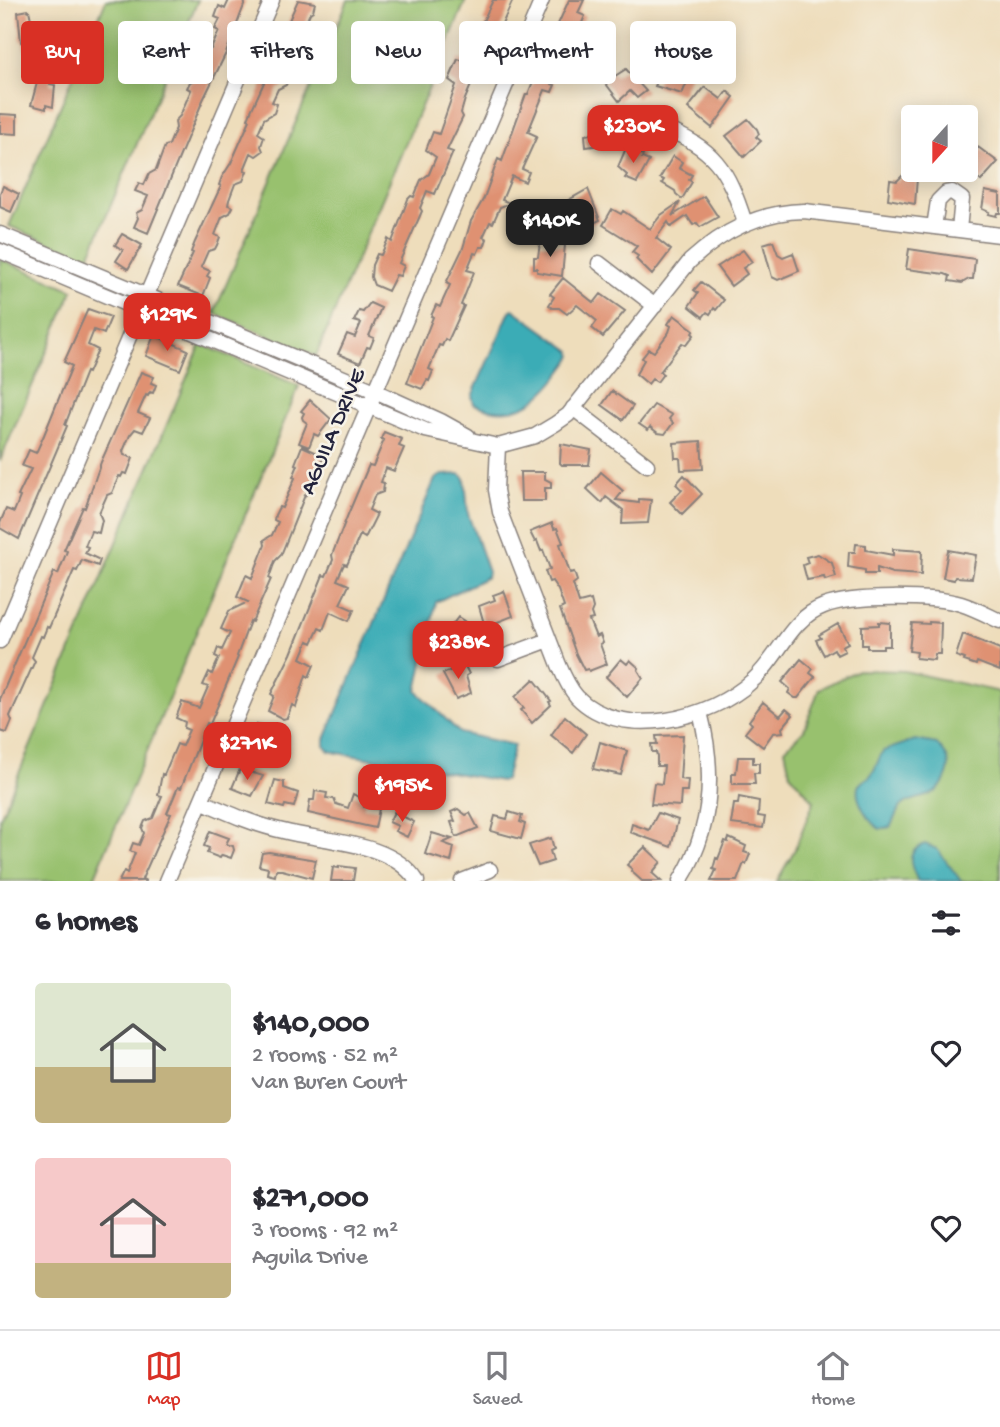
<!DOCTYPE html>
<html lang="en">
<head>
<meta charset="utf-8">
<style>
  :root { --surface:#fff; --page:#f2f2f3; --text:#2b2b33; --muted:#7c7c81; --line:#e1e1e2; --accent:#d93025 }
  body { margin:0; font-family:"Gochi Hand",sans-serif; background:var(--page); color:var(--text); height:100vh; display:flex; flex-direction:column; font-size:26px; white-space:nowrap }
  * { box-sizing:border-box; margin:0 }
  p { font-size:23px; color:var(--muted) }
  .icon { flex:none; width:38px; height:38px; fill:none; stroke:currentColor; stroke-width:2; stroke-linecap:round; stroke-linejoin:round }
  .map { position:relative; height:881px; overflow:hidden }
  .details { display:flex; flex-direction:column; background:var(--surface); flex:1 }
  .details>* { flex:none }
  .hud { position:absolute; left:21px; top:21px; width:959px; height:63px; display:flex; gap:14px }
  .needle { width:46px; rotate:201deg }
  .fabs { position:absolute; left:901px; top:105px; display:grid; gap:14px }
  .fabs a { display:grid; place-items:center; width:77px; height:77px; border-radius:7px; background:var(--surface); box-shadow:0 4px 18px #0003; font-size:35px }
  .price { position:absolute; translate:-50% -60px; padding:0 16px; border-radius:14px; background:var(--accent); color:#fff; font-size:23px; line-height:46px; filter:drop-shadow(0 2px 4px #0008) }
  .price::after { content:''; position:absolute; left:50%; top:42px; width:21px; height:16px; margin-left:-10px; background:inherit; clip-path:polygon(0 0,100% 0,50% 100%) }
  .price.active { background:#222; color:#fff }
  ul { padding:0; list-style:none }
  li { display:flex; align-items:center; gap:21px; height:175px; padding:0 35px }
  li span { display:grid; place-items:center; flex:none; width:196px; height:140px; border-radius:7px; color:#555 }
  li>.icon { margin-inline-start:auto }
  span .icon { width:84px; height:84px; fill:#fffc; stroke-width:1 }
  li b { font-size:30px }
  h2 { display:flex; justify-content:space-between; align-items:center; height:84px; padding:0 35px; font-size:30px }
  .chip { padding:0 24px; border-radius:7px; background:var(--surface); box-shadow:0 4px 18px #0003; font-size:24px; line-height:63px }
  .chip.active { background:var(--accent); color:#fff }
  .menu { display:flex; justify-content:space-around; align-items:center; height:98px; border-top:2px solid var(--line); background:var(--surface); font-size:19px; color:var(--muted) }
  .menu a { display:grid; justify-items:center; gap:4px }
  .menu .active { color:var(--accent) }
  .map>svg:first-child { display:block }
</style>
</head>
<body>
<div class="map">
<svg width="1000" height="881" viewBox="0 0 1000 881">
  <rect width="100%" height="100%" fill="#f7f3e8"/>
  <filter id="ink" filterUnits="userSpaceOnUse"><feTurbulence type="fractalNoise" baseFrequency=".0143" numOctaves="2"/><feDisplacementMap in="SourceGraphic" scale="14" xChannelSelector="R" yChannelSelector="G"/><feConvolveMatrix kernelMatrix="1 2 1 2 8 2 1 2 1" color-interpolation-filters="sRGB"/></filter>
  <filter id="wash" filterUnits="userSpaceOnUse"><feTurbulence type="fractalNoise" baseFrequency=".00686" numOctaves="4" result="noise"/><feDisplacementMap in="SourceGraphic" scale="28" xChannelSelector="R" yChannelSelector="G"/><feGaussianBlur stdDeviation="1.57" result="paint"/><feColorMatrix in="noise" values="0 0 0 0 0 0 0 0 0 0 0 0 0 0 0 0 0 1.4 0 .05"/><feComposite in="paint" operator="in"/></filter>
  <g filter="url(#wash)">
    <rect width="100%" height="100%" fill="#edb"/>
    <!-- green -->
    <path fill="#98c16e" stroke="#5d7254" stroke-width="2" d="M106,0H198L88,259L9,226Z
      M348,0H466L316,356L214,313Z
      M0,259L73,290L0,461Z
      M201,344L299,386L93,881H0V818Z
      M858,670L904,671L1000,692V881H777L794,851L814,801L790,774L785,749L804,730L819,689Z"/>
    <!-- water -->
    <path fill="#3bacb6" stroke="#2e6778" stroke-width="2" d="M513,309L571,351L573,356C547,393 523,425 474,404L472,396L510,311Z
      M460,474L465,478L468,514L488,572L487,577L436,602L417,691L460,733L514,745L505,780L501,781L338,753L329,751L325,746V739L435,479L442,475Z
      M915,740L937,744C940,748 945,753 947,757C953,770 942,790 930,795C922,798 912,799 904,804C896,809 895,820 890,827L880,829C869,823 855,800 858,787C860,781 866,780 870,776C876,770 878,759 883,751Z
      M925,844L937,849L961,881H918C910,866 905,851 925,844Z"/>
    <g id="blocks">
      <!-- building -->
      <path fill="#df9172" d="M229,0H246L226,53L203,100L148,233L134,227L138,218L136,213L142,210L148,196L135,191L139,183L144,185L149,174L156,170L165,146L169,145L176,128L175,121L180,116L191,90L187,88L190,82L198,78L204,63L206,56L200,53L204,46L211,49L219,31L215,29L220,19L215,17L219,6L225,9Z
        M298,0L315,3L313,11L310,13L299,38L305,40L300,55L298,60L292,56L283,75L289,77L286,85L278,89L272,102L277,104L274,113L264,119L258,133L264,137L261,146L263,151L256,156L251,153L244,170L247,171L243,181L235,184L229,200L228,205L233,207L230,213L222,217L215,235L220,237L217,245L215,249L208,251L201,267L210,271L207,276L210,278L203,296L178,286L193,253L191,252L195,242L221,186L219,185L222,177L231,163L250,120L248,119L251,111L277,54L278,45Z
        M493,0H513L482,69L484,70L480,80L474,78L465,99L461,113L463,117L447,150L453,152L435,194L427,191L420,208L422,211L419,218L399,263L404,266L400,276L396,275L388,291L374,285L371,277L372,265L377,254L381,255L388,239L392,242L408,199L411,196L414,197L421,180L429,174L436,157L426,150L433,132L439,134L456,85L449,80L458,59L464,61L474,38L482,34L487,22L483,21Z
        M569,0H584L578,13L585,16L578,32L595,39L589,57L584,68L562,58L554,76L552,84L555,85L552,92L545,90L528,132L537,136L522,169L529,172L525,182L512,176L502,200L510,203L500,207L493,223L490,222L483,237L487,239L484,247H480L477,254L474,253L467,270L474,272L461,305L464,306L448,341L445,339L442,346L439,345L429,369L433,371L429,381L427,380L422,389L407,383L433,317L431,316L436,305L440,307L450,285L446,283L463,248L471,221L484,198L498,159L502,161L526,94H528L538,69L540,70L545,60L546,61L557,37L554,33Z
        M29,10L32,24L38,22L41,41L35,42L36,49L25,51L23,41L21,42L18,12Z
        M672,63L691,73L682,94L655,86L664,66L669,68Z
        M41,68L53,71L50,84L55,85L53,107L46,105V109L31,105Z
        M626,69L646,91L637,98L630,91L619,101L603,80L612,72L615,76Z
        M705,87L721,99L727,91L734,97L712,128L688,108Z
        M618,110L623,142L586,147L585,135L596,133L595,125H597L600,113Z
        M0,114L17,115V134L0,133Z
        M748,119L757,129L759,134L756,137L761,141L744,157L726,136Z
        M978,147L998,162L981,181L973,174L977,170L966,160Z
        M626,148L643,155L642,158L649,161L637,183L625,178L627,175L618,167Z
        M673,156L682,162L679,168L692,175L689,180L692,182L682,199L676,194L675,191L662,183L664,180L660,178Z
        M903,175L917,178L915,204L888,199L890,180L897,181Z
        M3,186L19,194L11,212L0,207V193Z
        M588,189L600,220L585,227L577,224L572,227L571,223L567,225L563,215L572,211L567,201Z
        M985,191L1000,194V213H997L996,216L988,214L989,212L982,209Z
        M704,196L718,217L700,227L697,223L693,225L687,216L671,227L668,222L656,238L671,250L652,275L636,259L638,256L632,252L637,246L603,225L612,209L621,214L623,211L650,229L661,215L680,202L672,216Z
        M122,234L142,245L128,269L116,261L123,250L115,245Z
        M773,241L778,254L783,257L793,253L799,271L778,280L772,277L763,244Z
        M540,243L565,245L562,276L537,272V268H534V257H538Z
        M909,249L975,259L973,279H969L962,283L949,281L950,276L945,274L906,269Z
        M743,250L752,262L743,268L747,274L731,286L717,267Z
        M563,278L594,303L601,294L625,311L603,337L592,328L597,321L577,305L567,314L559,308H553L549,305L554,297L550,294Z
        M701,282L724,300L716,310L714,308L710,314L707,312L703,317L689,306L698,293L694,290Z
        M370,303L381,308L369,336L374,338L370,348L367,347L360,363L338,354L347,334L355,337L361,323L354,321L359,311L363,312Z
        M88,309L111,317L104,334L94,330L88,345L98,350L88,373L86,372L65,425L67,426L19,539L0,528V523L6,509L14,512L20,497L18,496L31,469L22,466L29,450L36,453L44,435L72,366L64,362Z
        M674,315L694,330L692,333L694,335L686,345L682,343L660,372L663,374L657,382L652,379L648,384L636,374L644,360L642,358L649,349L654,352L669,332L671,326L668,324Z
        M154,335L188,350L180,370L146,356Z
        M141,372L154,377L151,383L156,385L153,393L150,392L148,396L146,395L138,413L150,418L143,432L135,429L130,435L123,451L124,455L133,458L127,474L123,473L121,477L119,476L112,493L107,495L99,513L102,520L99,533L91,531L85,546L88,547L85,553L100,560L98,566L82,560L77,571L74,570L49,628L47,627L43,637L41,636L32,657L35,661L10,716L12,721L7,733L0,731V699L54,572L58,574L67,551L64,550L83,507L85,508L101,462Z
        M612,391L633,406L623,420L602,405Z
        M310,400L331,419L318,436L314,434L309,447L299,443L307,423L303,420L302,417L304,413L301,411Z
        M654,405L672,415L669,419L673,423L665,434L658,433L650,427L648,430L639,424Z
        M384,432L402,439L399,446L404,448L394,471L386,468L381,482L384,483L383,492L375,495L369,510L377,514L365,538L360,535L347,565L344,564L337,580L349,585L340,604L354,610L349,621L330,612L323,630L319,628L312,643L308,641L301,658L314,665L309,677L306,675L296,707L292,705L287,718L283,719L268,711L274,696L271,694L291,654L323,575L326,576L333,560L332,555L349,512L369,465L373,466L384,440L381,439Z
        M701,441L703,469L681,470L680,458H675L674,443Z
        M561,444L591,450L589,465H562L560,463Z
        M302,446L324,456L306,495H305L281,555L275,561L269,578L271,579L252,622L250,621L237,656L238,657L210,724L207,723L181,788L178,787L167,813L171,814L142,879L146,881H119L124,871L127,873L135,853L130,851L133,843L139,845L144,833L142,828L145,821L153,818L162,796L158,795L162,774L164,775L177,744L182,746L189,730L184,728L185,722L176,718L182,702L199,708L208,687L203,685L209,672L212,674L219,658L215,656L218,648L222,650L230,633L221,629L229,611L248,602L237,597L246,575L252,578L265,545L264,540L272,535L278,522L274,520L275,515L279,507L282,508L295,478L293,477L298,465L295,464Z
        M520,472H545V479L551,482V488H545V501H521Z
        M601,472L623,491L616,500L639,503V499L651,500L648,523L622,524L623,510L606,497L602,503L587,489Z
        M684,475L702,494L682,514L670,502L682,490L676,484Z
        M552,523L554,529L557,528L563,543L560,544L570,573L574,572L577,581L573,584L579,603L591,600L593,608L591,613L593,619L589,620L596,637L600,635L603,643L600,644L607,664L589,671L588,669L584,670L576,654L560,609L564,607L558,590L552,581L549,582L545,571L550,569L543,550L541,551L537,541L535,542L530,532Z
        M856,544L866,545V550L893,555V549L922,551L921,575L892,573L877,568V574H865V570L848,567L849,552H855Z
        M948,550L976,555L972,578L955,577L954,580L943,578Z
        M818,554L832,563L836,577L825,580L824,577L807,580L803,565L808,563L806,557Z
        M504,591L513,616L485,627L479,606L495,600L493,595Z
        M458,617L476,629L460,655L445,645L450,638L445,635Z
        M879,622L890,623V646H883V648H867V645H862V626L879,625Z
        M929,622L941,623L940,654H935L934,660L916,658L917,652L909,651L912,623L929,624Z
        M838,624L848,643L842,646L845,651L837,655L834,649L824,655L816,640L821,638L819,635Z
        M963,634L1000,649V671L977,662L976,665L964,661L965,659L956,656Z
        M621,659L627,664L630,660L639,668L638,670L643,678L627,697L606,677Z
        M801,659L813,669L810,673L815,677L798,698H795L788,693L790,689L782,682Z
        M464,664L469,674L466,676L471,693L456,699L443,674Z
        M534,679L551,701L549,702L551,705L532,723L521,710L524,708L515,697Z
        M763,702L780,716L786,709L793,715L782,728L783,732L773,733L763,747L745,733L752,724L749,721Z
        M565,716L586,734L573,753L551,735Z
        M257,725L274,732L265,753L252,747Z
        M683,735L680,779L688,780L687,791H681L680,806L651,804L654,783L662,784L664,766H657V756L656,752H652L651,744H657L656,736Z
        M600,742L627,751L621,775L593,769Z
        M738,757H753V763H759V773H754L755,784H732V773H736Z
        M240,769L263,776L252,796L232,788Z
        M275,780L284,782V788L298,793L294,807L285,805L284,808L268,804Z
        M315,791L327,793L326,798L334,799L336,804L348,808L353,794L365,801L364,807L379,809L375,828L308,813L310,800H314Z
        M739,797L759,801L758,816L765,817L763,828L731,824L734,804H738Z
        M458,809L466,815L470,813L478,828L456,837L451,822L455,821L451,812Z
        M394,812L414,822L407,837L395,831L398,826L389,822Z
        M509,812L522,816L520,822L525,824L521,839L491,831L495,816L507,819Z
        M658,813L678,820L671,847L630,832L632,824L649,830Z
        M210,831L229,838L226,844L233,846L234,850L231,858L222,855L220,858L207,853L209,848L204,846Z
        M432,833L452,839L443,843L454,847L451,862L425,854Z
        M551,838L554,849L550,851L553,861L538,866L529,845Z
        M729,838L746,846L744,852L750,854L746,864L744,863L737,881H711L716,870L713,869L716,858L718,859L725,841L728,842Z
        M645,847L661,862L652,873L661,881H642L631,871L632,869L627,865Z
        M269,852L316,860L312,878L282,870H276L275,876L267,874L268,868L259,866L262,853Z
        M339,866L355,868L353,881H331L333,867L339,868Z"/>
    </g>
  </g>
  <g filter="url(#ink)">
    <use href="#blocks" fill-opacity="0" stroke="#88807b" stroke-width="2"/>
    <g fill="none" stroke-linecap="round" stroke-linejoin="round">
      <!-- minor casing -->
      <g stroke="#88807b" stroke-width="17">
        <path id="minor" d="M660,126C715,149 727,167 745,223
          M934,227L938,201L946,193L952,192L962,199L959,230
          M0,234L375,391L441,421L468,436
          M0,251L425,430L498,446L535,436L555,424L568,415L690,261C723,231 759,212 804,211L1000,235
          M599,263L655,306
          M573,408L647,465
          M498,446L496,490L500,512L559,665C564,677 569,688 577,697C621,742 711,719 752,681C779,658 789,619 824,606C852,595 933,596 961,604C974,608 987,615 1000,621
          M0,641L272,0
          M498,659L549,640
          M201,801C228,813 255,825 283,831C326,842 391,841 417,881
          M167,881L542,0
          M462,881L490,870
          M680,881C713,829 715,770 700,712"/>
      </g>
      <!-- minor -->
      <use href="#minor" stroke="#fff" stroke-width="14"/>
    </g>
  </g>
  <g text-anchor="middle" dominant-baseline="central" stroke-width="5" stroke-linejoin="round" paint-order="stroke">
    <!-- street labels -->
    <g font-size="23" fill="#22223b" stroke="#f7f3e8">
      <text transform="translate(334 432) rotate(-67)">AGUILA DRIVE</text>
    </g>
  </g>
</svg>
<div class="fabs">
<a><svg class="needle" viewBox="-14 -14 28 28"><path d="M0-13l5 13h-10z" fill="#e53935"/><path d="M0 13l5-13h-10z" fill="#7c7c81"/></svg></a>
</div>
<b class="price" style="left:633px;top:165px">$230K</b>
<b class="price active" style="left:550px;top:259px">$140K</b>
<b class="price" style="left:167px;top:353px">$129K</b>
<b class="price" style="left:458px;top:681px">$238K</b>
<b class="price" style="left:247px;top:782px">$271K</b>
<b class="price" style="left:402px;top:824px">$195K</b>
<div class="hud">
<a class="chip active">Buy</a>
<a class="chip">Rent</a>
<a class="chip">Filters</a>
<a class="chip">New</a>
<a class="chip">Apartment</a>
<a class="chip">House</a>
</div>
</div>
<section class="details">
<h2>6 homes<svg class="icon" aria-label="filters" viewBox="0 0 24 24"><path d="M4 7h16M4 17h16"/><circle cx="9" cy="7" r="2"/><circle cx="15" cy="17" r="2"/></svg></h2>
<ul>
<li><span style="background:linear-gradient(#dfe7d0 60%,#c2b280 0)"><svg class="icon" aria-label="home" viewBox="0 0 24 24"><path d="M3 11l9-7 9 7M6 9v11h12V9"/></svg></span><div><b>$140,000</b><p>2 rooms · 52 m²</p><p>Van Buren Court</p></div><svg class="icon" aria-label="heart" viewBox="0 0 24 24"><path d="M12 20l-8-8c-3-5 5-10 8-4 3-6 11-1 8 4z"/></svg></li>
<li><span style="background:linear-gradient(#f6c9c9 75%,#c2b280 0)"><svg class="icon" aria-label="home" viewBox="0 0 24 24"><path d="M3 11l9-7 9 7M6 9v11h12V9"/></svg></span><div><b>$271,000</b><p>3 rooms · 92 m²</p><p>Aguila Drive</p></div><svg class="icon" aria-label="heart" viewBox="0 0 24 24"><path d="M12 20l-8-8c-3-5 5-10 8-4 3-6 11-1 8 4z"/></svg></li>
</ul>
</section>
<nav class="menu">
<a class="active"><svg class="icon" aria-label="map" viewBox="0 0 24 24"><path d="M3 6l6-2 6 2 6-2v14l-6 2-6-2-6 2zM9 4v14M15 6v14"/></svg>Map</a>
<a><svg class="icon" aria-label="saved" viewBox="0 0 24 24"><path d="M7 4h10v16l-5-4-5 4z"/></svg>Saved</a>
<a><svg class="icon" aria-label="home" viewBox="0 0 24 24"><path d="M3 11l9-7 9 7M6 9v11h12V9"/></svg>Home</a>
</nav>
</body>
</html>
